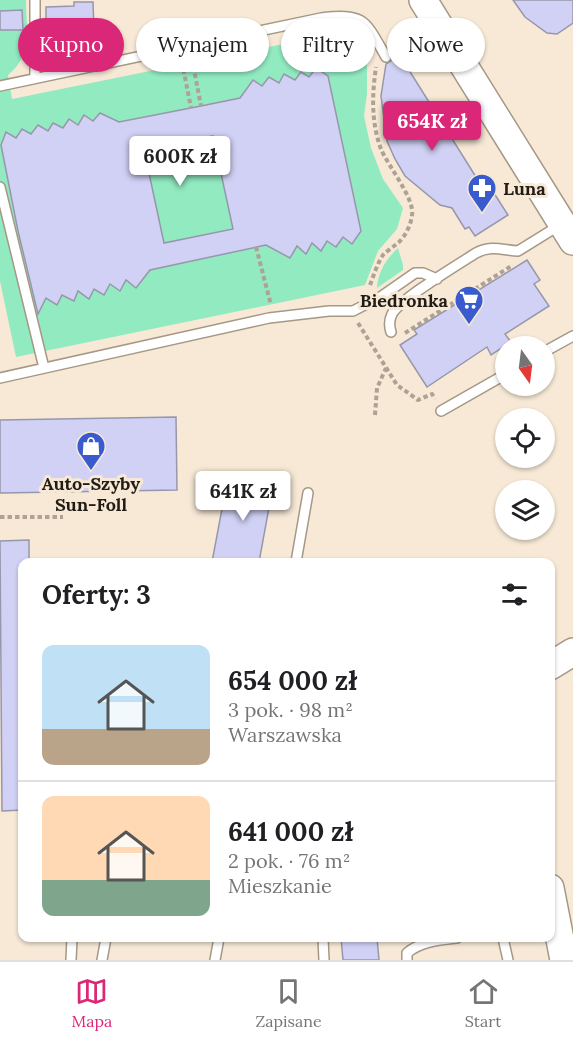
<!DOCTYPE html>
<html lang="pl">
<head>
<meta charset="utf-8">
<style>
  :root { --surface:#fff; --page:#f6f6f6; --text:#202124; --muted:#757577; --line:#e0e0e0; --accent:#db2777 }
  body { margin:0; font-family:Lora,serif; background:var(--page); color:var(--text); height:100vh; display:flex; flex-direction:column; font-size:22px; white-space:nowrap }
  * { box-sizing:border-box; margin:0 }
  p { font-size:20px; color:var(--muted) }
  .icon { flex:none; width:33px; height:33px; fill:none; stroke:currentColor; stroke-width:2; stroke-linecap:round; stroke-linejoin:round }
  .map { position:relative; flex:1; overflow:hidden }
  .drawer { position:absolute; left:18px; top:558px; width:537px; height:384px; display:flex; flex-direction:column; background:var(--surface); border-radius:12px; box-shadow:0 2px 4px #0004 }
  .drawer>* { flex:none }
  .banner { position:absolute; left:18px; top:18px; width:537px; height:54px; display:flex; gap:12px }
  .needle { width:39px; rotate:166deg }
  .buttons { position:absolute; left:495px; top:336px; display:grid; gap:12px }
  .buttons a { display:grid; place-items:center; width:60px; height:60px; border-radius:50%; background:var(--surface); box-shadow:0 2px 4px #0004; font-size:30px }
  .price { position:absolute; translate:-50% -51px; padding:0 14px; border-radius:6px; background:#fff; color:#222; font-size:20px; line-height:39px; filter:drop-shadow(0 2px 3px #0008) }
  .price::after { content:''; position:absolute; left:50%; top:36px; width:18px; height:14px; margin-left:-9px; background:inherit; clip-path:polygon(0 0,100% 0,50% 100%) }
  .price.selected { background:var(--accent); color:#fff }
  ul { padding:0; list-style:none }
  li { display:flex; align-items:center; gap:18px; height:150px; padding:0 24px }
  li+li { border-top:2px solid var(--line) }
  li span { display:grid; place-items:center; flex:none; width:168px; height:120px; border-radius:12px; color:#555 }
  li>.icon { margin-inline-start:auto }
  span .icon { width:72px; height:72px; fill:#fffc; stroke-width:1 }
  li b { font-size:26px }
  h2 { display:flex; justify-content:space-between; align-items:center; height:72px; padding:0 24px; font-size:26px }
  .pill { padding:0 21px; border-radius:27px; background:var(--surface); box-shadow:0 2px 4px #0004; font-size:21px; line-height:54px }
  .pill.selected { background:var(--accent); color:#fff }
  .tabs { display:flex; justify-content:space-around; align-items:center; height:84px; border-top:2px solid var(--line); background:var(--surface); font-size:16px; color:var(--muted) }
  .tabs a { display:grid; justify-items:center; gap:3px }
  .tabs .selected { color:var(--accent) }
  .map>svg:first-child { display:block }
</style>
</head>
<body>
<div class="map">
<svg width="573" height="960" viewBox="0 0 573 960">
  <rect width="100%" height="100%" fill="#f7e9d6"/>
  <!-- green -->
  <path fill="#91eac0" d="M0,0H26C26,28 33,55 8,75L12,99L348,31L360,35L367,50V94L364,116L371,148L383,179L403,208L397,229L378,251L365,285L16,357L0,281Z
    M398,248L403,265V270L377,288C378,272 386,259 398,248Z"/>
  <!-- building -->
  <path fill="#d1d1f6" stroke="#9797ab" stroke-width="1.5" fill-rule="evenodd" d="M513,0H573V23L557,34L547,33L525,17Z
    M74,2H93L95,58L78,59L77,23H46V7L74,6Z
    M22,10L23,30H0V11Z
    M397,51L486,193L492,190L508,215L475,236L469,227L465,229L452,208L440,205L405,176L395,159L387,141L381,96L386,64L391,61L392,55Z
    M316,68L328,76L361,231L352,244L343,237L336,247L327,241L321,251L312,243L306,254L297,246L290,258L266,245L150,270L136,288L126,280L120,291L110,284L104,295L94,289L89,299L78,291L74,301L62,295L57,305L46,298L38,314L18,231L1,145L6,132L16,138L22,129L31,134L38,125L48,131L53,123L63,128L69,119L78,125L84,115L93,121L100,113L119,122L201,106L240,98L253,80L262,86L269,77L279,83L284,74L295,80L301,72L309,77ZM213,136L233,229L164,243L144,150Z
    M527,260L540,280L534,284L549,306L505,334L511,342L491,355L487,347L427,387L400,345L417,334L414,330Z
    M176,417L177,490L0,493V420Z
    M228,477L273,486L259,562H212Z
    M29,540V562H22V810L2,811L0,541Z
    M341,938H377L379,960H343Z"/>
  <g fill="none" stroke-linecap="round" stroke-linejoin="round">
    <!-- service casing -->
    <g stroke="#a59886" stroke-width="12">
      <path id="service" d="M35,78V0
        M0,86L321,18C365,13 365,20 386,57
        M0,187L44,368
        M391,332C389,326 389,320 392,314C400,299 459,264 476,253C491,245 502,250 518,251L560,225
        M544,352L573,336
        M0,378L269,318L329,311H353L382,296L415,273H423L437,279
        M441,411L506,374
        M296,562L308,493
        M323,938L324,960
        M503,938L508,960
        M71,960L72,938
        M102,960L106,938
        M215,960L219,938
        M407,960V953C421,941 440,940 457,938"/>
    </g>
    <!-- secondary casing -->
    <g stroke="#a59886" stroke-width="30">
      <path id="secondary" d="M423,0L573,241
        M550,666L573,652
        M550,888L564,960"/>
    </g>
    <!-- path -->
    <path stroke="#ada293" stroke-width="4" stroke-dasharray="4.5 3" stroke-linecap="butt" d="M397,50L408,43
      M192,59L201,106
      M182,62L191,108
      M256,247L271,305
      M370,285C374,275 377,264 383,255C387,251 393,247 398,243C405,237 411,225 412,215C415,199 388,166 381,149C371,122 372,95 376,67
      M358,323L397,385L418,400L432,394L435,399
      M405,333L513,265
      M375,415L377,388L386,368
      M0,517H63"/>
    <!-- service -->
    <use href="#service" stroke="#fff" stroke-width="9"/>
    <!-- secondary -->
    <use href="#secondary" stroke="#fff" stroke-width="27"/>
  </g>
  <!-- icons -->
  <defs>
    <g id="pharmacy-pin" transform="scale(1.5)"><path d="M0 17L-7.5 6A9.5 9.5 0 1 1 7.5 6Z" fill="#395bcd" stroke="#f7e9d6"/><path d="M-2-6h4v4h4v4h-4v4h-4v-4h-4v-4h4Z" fill="#fff"/></g>
    <g id="supermarket-pin" transform="scale(1.5)"><path d="M0 17L-7.5 6A9.5 9.5 0 1 1 7.5 6Z" fill="#395bcd" stroke="#f7e9d6"/><path d="M-6-5.5h2.5l.6 2H6L4.5 2H-2.5L-4.4-4H-6ZM-1.5 3.2a1.3 1.3 0 1 0 .1 0ZM3 3.2a1.3 1.3 0 1 0 .1 0Z" fill="#fff"/></g>
    <g id="shop-pin" transform="scale(1.5)"><path d="M0 17L-7.5 6A9.5 9.5 0 1 1 7.5 6Z" fill="#395bcd" stroke="#f7e9d6"/><path d="M-5-2.5h2.3a2.7 3.5 0 0 1 5.4 0H5L5.5 6h-11ZM-1.5-2.5h3a1.5 2.3 0 0 0-3 0Z" fill="#fff"/></g>
  </defs>
  <g fill-rule="evenodd">
    <use href="#pharmacy-pin" x="482" y="188"/>
    <use href="#supermarket-pin" x="469" y="300"/>
    <use href="#shop-pin" x="91" y="446"/>
  </g>
  <g text-anchor="middle" dominant-baseline="central" stroke-width="6" stroke-linejoin="round" paint-order="stroke">
    <!-- poi labels -->
    <g font-size="18" font-weight="bold" fill="#211c15" stroke="#f7e9d6" text-anchor="start">
      <text x="503" y="188">Luna</text>
      <text x="448" y="300" text-anchor="end">Biedronka</text>
      <text x="91" y="483" text-anchor="middle">Auto-Szyby<tspan x="91" dy="21">Sun-Foll</tspan></text>
    </g>
  </g>
</svg>
<div class="buttons">
<a><svg class="needle" viewBox="-14 -14 28 28"><path d="M0-13l5 13h-10z" fill="#e53935"/><path d="M0 13l5-13h-10z" fill="#757577"/></svg></a>
<a><svg class="icon" aria-label="locate" viewBox="0 0 24 24"><circle cx="12" cy="12" r="6"/><path d="M12 2v4M12 18v4M2 12h4M18 12h4"/></svg></a>
<a><svg class="icon" aria-label="layers" viewBox="0 0 24 24"><path d="M12 4l9 5-9 5-9-5zM3 14l9 5 9-5"/></svg></a>
</div>
<b class="price selected" style="left:432px;top:152px">654K zł</b>
<b class="price" style="left:180px;top:187px">600K zł</b>
<b class="price" style="left:243px;top:522px">641K zł</b>
<div class="banner">
<a class="pill selected">Kupno</a>
<a class="pill">Wynajem</a>
<a class="pill">Filtry</a>
<a class="pill">Nowe</a>
</div>
<section class="drawer">
<h2>Oferty: 3<svg class="icon" aria-label="filters" viewBox="0 0 24 24"><path d="M4 7h16M4 17h16"/><circle cx="9" cy="7" r="2"/><circle cx="15" cy="17" r="2"/></svg></h2>
<ul>
<li><span style="background:linear-gradient(#bfe0f5 70%,#b9a48a 0)"><svg class="icon" aria-label="home" viewBox="0 0 24 24"><path d="M3 11l9-7 9 7M6 9v11h12V9"/></svg></span><div><b>654 000 zł</b><p>3 pok. · 98 m²</p><p>Warszawska</p></div></li>
<li><span style="background:linear-gradient(#ffd9b3 70%,#7fa58c 0)"><svg class="icon" aria-label="home" viewBox="0 0 24 24"><path d="M3 11l9-7 9 7M6 9v11h12V9"/></svg></span><div><b>641 000 zł</b><p>2 pok. · 76 m²</p><p>Mieszkanie</p></div></li>
</ul>
</section>
</div>
<nav class="tabs">
<a class="selected"><svg class="icon" aria-label="map" viewBox="0 0 24 24"><path d="M3 6l6-2 6 2 6-2v14l-6 2-6-2-6 2zM9 4v14M15 6v14"/></svg>Mapa</a>
<a><svg class="icon" aria-label="saved" viewBox="0 0 24 24"><path d="M7 4h10v16l-5-4-5 4z"/></svg>Zapisane</a>
<a><svg class="icon" aria-label="home" viewBox="0 0 24 24"><path d="M3 11l9-7 9 7M6 9v11h12V9"/></svg>Start</a>
</nav>
</body>
</html>
